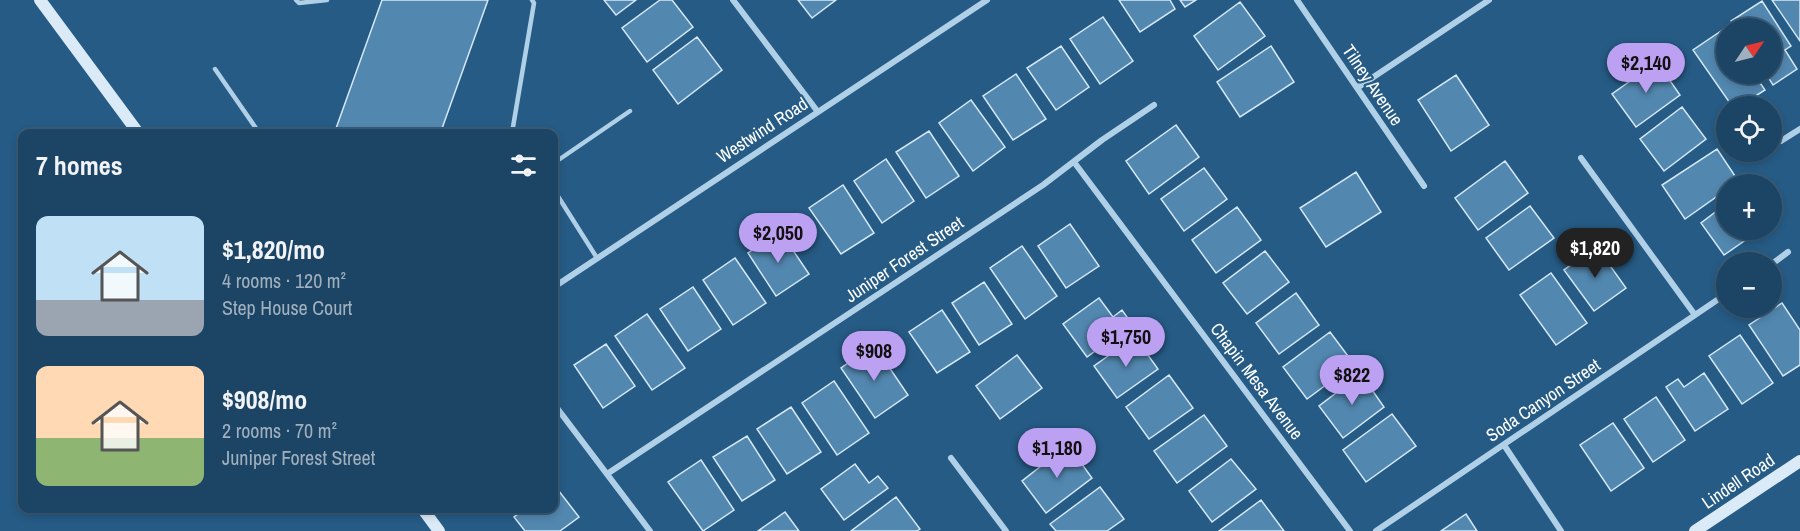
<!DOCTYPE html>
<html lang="en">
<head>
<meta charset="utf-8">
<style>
  :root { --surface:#1c4464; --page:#254b6a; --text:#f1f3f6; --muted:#a0b0bf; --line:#3a5c78; --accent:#bca0f2 }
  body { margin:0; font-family:"Archivo Narrow",sans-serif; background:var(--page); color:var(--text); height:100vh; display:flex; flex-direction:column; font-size:22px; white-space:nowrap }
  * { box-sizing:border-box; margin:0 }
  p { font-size:20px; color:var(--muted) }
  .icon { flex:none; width:33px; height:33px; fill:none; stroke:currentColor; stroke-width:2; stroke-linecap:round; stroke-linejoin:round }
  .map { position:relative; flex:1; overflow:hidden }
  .drawer { position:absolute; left:18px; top:129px; width:540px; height:384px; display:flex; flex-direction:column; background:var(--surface); border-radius:12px; box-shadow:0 3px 9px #0003,0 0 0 2px var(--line) }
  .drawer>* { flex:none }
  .needle { width:39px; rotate:55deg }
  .buttons { position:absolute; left:1716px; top:18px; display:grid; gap:12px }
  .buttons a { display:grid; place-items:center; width:66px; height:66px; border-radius:50%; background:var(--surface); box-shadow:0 3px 9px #0003,0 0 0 2px var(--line); font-size:30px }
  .price { position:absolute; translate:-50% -51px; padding:0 14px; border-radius:21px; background:var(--accent); color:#111; font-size:20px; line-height:39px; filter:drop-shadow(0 2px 3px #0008) }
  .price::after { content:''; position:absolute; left:50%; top:36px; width:18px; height:14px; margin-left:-9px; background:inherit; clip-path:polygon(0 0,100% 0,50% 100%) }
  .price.selected { background:#222; color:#fff }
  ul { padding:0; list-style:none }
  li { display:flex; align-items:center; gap:18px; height:150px; padding:0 18px }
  li span { display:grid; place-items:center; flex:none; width:168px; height:120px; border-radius:12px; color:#555 }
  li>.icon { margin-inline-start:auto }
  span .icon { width:72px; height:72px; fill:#fffc; stroke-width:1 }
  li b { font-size:26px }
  h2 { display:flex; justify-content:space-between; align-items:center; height:72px; padding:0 18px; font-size:26px }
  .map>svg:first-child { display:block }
</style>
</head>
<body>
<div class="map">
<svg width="1800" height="531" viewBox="0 0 1800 531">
  <rect width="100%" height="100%" fill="#265b85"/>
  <!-- building -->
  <path fill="#5287af" stroke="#d4e8f6" stroke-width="1.5" d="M382,0H488L440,134H334Z
    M604,0H636L616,15Z
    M660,0H672L693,27L647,62L622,28Z
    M798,0H836L812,18Z
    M1119,0H1170L1175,9L1140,32Z
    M1180,0H1196L1185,7Z
    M1772,0H1800V41Z
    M1762,1L1791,46L1785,50L1797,69L1773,85L1766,74H1772V28H1736L1731,21Z
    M1240,2L1265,36L1218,70L1194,36Z
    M1103,17L1133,61L1100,84L1070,39Z
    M1724,29L1726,32V74H1754L1765,90L1740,106H1732L1693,50Z
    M697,37L722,70L678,104L653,70Z
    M1061,46L1089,87L1056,110L1027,68Z
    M1271,46L1294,82L1240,117L1217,82Z
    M1657,62L1680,95L1636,127L1612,94Z
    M1016,74L1046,119L1013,140L983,96Z
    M1456,75L1489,125L1451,151L1418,100Z
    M971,100L1005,147L973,171L939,123Z
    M1682,107L1706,139L1664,171L1640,139Z
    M1176,125L1199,157L1149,194L1126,161Z
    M929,131L959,176L926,198L896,152Z
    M1717,149L1739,182L1735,184H1726V190L1685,219L1662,185Z
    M886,159L914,201L882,223L854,181Z
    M1505,161L1528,193L1478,230L1455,198Z
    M1204,168L1227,199L1184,231L1161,199Z
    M1356,172L1381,212L1326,247L1300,208Z
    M843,185L874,233L841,254L809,208Z
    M1726,204V230H1760L1724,255L1701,223Z
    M1530,206L1554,238L1509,270L1486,238Z
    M1237,207L1261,240L1216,273L1192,240Z
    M1070,224L1099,266L1066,288L1038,246Z
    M780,231L809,274L776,296L748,253Z
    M1022,246L1057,296L1025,319L990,268Z
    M1596,246L1626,288L1594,311L1564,270Z
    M1265,251L1289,282L1247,314L1223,283Z
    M735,258L766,303L733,325L703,280Z
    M1551,273L1587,323L1556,345L1520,295Z
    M984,282L1012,324L979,345L952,303Z
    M693,287L721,329L688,351L660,309Z
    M1296,293L1319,325L1279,354L1256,323Z
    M1099,298L1113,317L1122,310L1132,324L1087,357L1063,324Z
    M1782,303L1800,330V365L1783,376L1749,325Z
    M942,310L970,352L937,373L909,332Z
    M647,314L685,368L652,390L615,336Z
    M1330,332L1354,364L1307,399L1283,367Z
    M1740,335L1773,383L1742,404L1709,356Z
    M1135,337L1158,369L1117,398L1094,366Z
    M606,344L635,386L603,408L574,365Z
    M874,345L908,395L875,418L841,368Z
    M1017,355L1042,388L1000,419L976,386Z
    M1704,373L1728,409L1695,431L1666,387L1678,379L1684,387Z
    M1361,374L1384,407L1343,438L1319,406Z
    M1169,375L1193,408L1149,439L1126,407Z
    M834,381L869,433L837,455L802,403Z
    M1656,397L1685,440L1653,462L1624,419Z
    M791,407L821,452L787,474L757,429Z
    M1392,414L1416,446L1366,482L1343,450Z
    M1204,415L1227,446L1177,483L1154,451Z
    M1613,423L1644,468L1611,491L1580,445Z
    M747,436L775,480L742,501L713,457Z
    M1068,445L1092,478L1046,513L1022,481Z
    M1231,459L1256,489L1212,522L1189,491Z
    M701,460L734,510L703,531L668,482Z
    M855,464L869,483L878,476L888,488L844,520L821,489Z
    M555,486L579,517L560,531H525L514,517L526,508H554V488Z
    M1100,487L1124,519L1107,531H1056L1050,524Z
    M896,497L920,529L917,531H851Z
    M1261,500L1284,531H1219Z
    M785,512L799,531H758Z
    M1466,514L1477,531H1441Z"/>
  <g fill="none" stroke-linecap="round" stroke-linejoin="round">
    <!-- lane -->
    <path stroke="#b0d0e8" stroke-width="4.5" d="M296,0L299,3L327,0
      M215,69L260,134
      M517,134L513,127L534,3L532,0
      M554,163L630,111
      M554,190L597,258"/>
    <!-- street -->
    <path stroke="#b0d0e8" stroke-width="6" d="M733,0L818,112
      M1297,0L1424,186
      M1357,88L1489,0
      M1781,141L1800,129
      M1581,158L1695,315
      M1074,162L1350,531
      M1772,264L1788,252
      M554,287L987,0
      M557,408L650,531
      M1504,445L1561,531
      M951,458L1006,531
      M607,474L1043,185L1102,140L1154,105
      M1376,531L1726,294"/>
    <!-- secondary -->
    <path stroke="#daeaf7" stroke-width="12" d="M40,0L139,134
      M422,508L439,531
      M1695,531L1800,461"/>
  </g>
  <g text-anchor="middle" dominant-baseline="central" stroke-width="4.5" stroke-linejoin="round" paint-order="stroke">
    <!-- street labels -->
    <g font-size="18" fill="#fff" stroke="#265b85">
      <text transform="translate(1373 85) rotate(56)">Tilney Avenue</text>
      <text transform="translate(762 130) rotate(-33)">Westwind Road</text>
      <text transform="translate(904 259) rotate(-34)">Juniper Forest Street</text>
      <text transform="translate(1257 381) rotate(53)">Chapin Mesa Avenue</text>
      <text transform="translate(1543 400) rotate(-34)">Soda Canyon Street</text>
      <text transform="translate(1738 481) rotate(-34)">Lindell Road</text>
    </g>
  </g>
</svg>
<div class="buttons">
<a><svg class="needle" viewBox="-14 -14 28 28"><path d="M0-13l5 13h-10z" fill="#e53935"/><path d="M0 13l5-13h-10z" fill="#a0b0bf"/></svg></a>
<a><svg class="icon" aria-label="locate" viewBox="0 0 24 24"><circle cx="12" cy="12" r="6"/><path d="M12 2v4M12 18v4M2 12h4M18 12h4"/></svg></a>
<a>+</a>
<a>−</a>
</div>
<b class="price" style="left:1646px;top:94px">$2,140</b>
<b class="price" style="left:778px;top:264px">$2,050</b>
<b class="price selected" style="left:1595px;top:279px">$1,820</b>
<b class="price" style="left:1126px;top:368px">$1,750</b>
<b class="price" style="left:874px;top:382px">$908</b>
<b class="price" style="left:1352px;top:406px">$822</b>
<b class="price" style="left:1057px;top:479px">$1,180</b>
<section class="drawer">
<h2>7 homes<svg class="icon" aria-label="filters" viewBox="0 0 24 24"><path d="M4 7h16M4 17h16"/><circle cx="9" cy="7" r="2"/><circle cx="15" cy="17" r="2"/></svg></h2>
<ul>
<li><span style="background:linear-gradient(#bfe0f5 70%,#9aa5b1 0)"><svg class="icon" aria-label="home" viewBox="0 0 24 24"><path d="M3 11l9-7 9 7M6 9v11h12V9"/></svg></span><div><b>$1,820/mo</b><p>4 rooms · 120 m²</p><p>Step House Court</p></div></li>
<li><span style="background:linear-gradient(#ffd9b3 60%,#8fb573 0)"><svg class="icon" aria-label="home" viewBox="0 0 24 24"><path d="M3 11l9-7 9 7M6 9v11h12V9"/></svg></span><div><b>$908/mo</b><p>2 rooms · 70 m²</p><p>Juniper Forest Street</p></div></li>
</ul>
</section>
</div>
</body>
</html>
